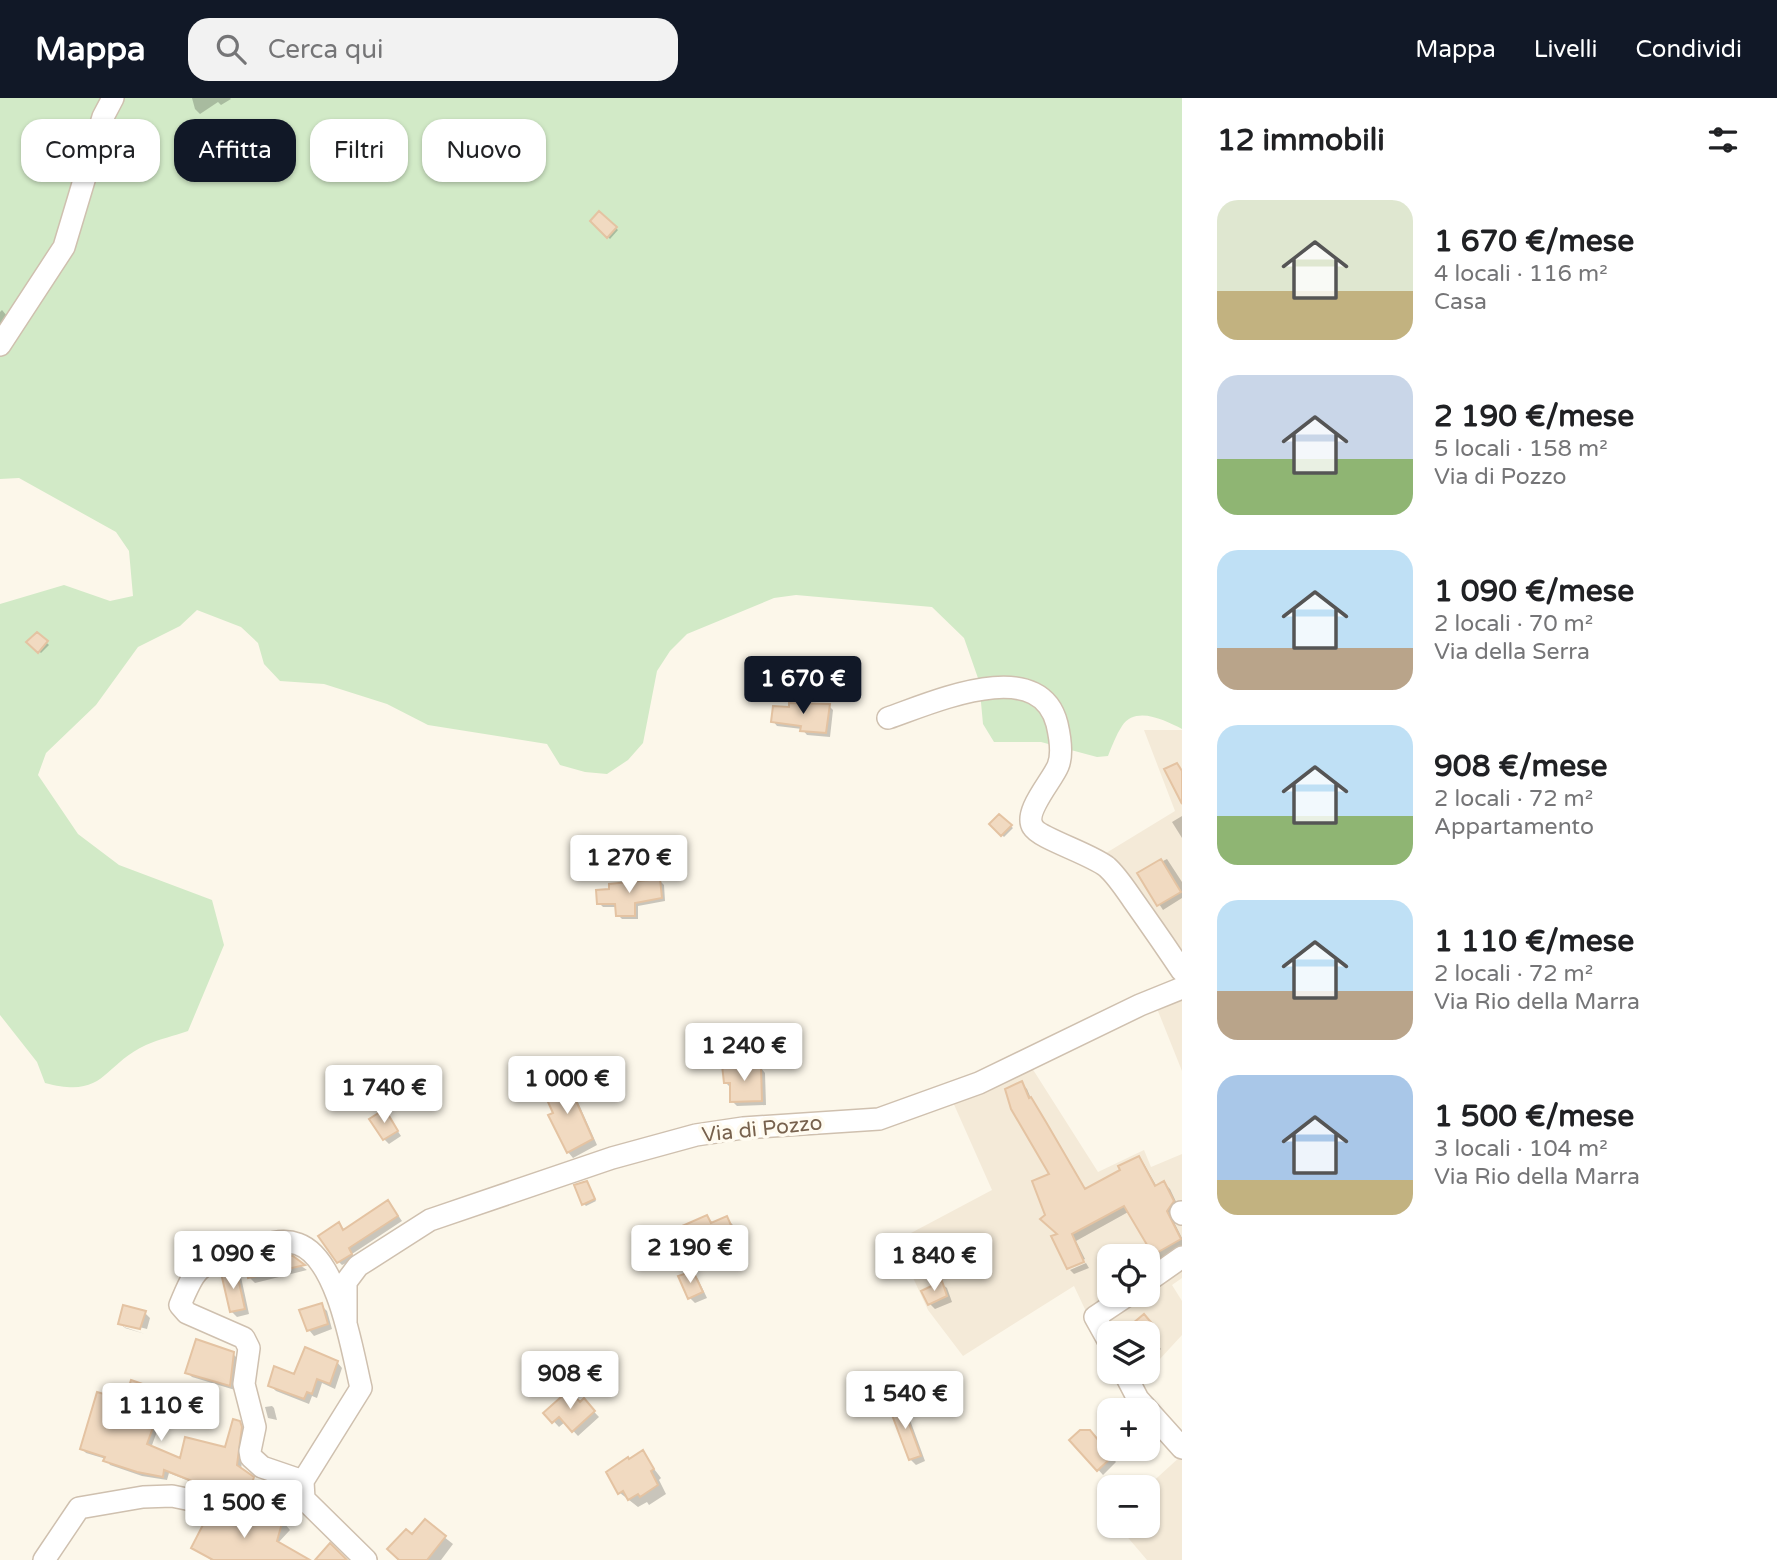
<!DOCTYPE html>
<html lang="it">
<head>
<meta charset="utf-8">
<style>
  :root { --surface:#fff; --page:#f2f2f2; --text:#202124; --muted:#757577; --accent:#111827 }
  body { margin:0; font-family:"Varela Round",sans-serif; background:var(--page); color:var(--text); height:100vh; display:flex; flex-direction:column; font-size:26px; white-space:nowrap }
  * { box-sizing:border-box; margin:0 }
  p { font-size:23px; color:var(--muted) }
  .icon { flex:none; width:38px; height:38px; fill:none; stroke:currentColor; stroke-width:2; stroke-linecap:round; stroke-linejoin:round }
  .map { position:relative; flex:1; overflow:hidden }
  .sheet { display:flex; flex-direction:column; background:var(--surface); width:595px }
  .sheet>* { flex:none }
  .hud { position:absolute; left:21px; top:21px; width:665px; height:63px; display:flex; gap:14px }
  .buttons { position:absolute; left:1097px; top:1146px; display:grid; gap:14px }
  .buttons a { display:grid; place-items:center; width:63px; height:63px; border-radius:14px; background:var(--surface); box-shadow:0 2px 5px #0004; font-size:35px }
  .price { position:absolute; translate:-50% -60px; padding:0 16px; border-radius:7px; background:#fff; color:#222; font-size:23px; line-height:46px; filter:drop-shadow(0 2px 4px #0008) }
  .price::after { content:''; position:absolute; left:50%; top:42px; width:21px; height:16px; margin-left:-10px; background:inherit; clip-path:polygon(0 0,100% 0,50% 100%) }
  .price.on { background:var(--accent); color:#fff }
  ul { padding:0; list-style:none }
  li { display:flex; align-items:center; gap:21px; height:175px; padding:0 35px }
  li span { display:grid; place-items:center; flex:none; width:196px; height:140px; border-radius:21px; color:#555 }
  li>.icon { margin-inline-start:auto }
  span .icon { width:84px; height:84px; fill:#fffc; stroke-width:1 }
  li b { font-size:30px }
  h2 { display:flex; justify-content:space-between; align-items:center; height:84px; padding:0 35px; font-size:30px }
  .pill { padding:0 24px; border-radius:21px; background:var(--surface); box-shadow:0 2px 5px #0004; font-size:24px; line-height:63px }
  .pill.on { background:var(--accent); color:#fff }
  header { display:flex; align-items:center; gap:42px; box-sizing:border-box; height:98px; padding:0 35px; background:var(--accent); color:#fff }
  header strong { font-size:33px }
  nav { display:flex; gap:38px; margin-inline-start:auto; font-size:24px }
  .search { width:490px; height:63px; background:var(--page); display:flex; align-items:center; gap:18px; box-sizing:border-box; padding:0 24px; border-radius:21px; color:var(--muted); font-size:26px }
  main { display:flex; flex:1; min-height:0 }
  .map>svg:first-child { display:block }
</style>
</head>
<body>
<header>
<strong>Mappa</strong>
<div class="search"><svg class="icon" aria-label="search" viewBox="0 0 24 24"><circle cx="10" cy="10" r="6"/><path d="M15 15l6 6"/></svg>Cerca qui</div>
<nav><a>Mappa</a><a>Livelli</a><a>Condividi</a></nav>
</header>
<main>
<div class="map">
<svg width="1182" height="1462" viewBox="0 0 1182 1462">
  <rect width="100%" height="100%" fill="#fcf7ea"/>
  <!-- residential -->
  <path fill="#f4ead8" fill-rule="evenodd" d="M1144,632H1182V973L1152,898L1178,886L1093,763L1175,713Z
    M1025,959L1098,1074L1144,1052L1151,1069L1182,1056V1180L1172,1187L1182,1203V1237L1148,1274V1236H1110L1109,1262L1074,1188L963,1258L928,1212L896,1143L992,1092L948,993ZM1110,1158H1148V1197H1110Z
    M1182,1357V1462H1147L1118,1428H1148L1147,1389Z"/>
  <!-- green -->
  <path fill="#d2eac7" d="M0,0H1182V631C1166,623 1136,607 1122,628C1116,637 1112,648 1108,658L1097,659L1041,644H994L983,626L979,583L964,540L932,509L796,497L774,500L687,536L670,553L657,573L643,645L628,662L607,676L585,674L560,667L547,646L428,627L387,606L324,586L280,583L264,566L258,545L241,529L197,512L180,528L138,549L96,607L46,655L38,677L78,736L119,767L212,802L224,847L188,933C174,938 159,941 146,947C101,968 106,1001 45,985L37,964L0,917V506L64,487L110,503L133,498L129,453L116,434L19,380L0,381Z"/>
  <!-- shadow -->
  <path fill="#0003" d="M192,0H230L231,1L221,7L218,4L200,16L195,11Z
    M599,116L618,132L610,141L592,123Z
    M2,212L7,218L0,228V214Z
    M37,536L49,547L41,555L29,544Z
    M829,608L833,612L830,639L807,637L802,631L777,628L773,623Z
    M999,718L1013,730L1004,739L991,726Z
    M1182,718V740L1172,724Z
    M1167,761L1182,784V800L1163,812L1139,775Z
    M660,783L664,787L665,803L638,808V821H622L618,817L617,809H603L599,805Z
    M761,970L765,975L766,1007L737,1008L732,1003L730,989L725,984Z
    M569,982L582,999L577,1002L597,1047L573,1060L568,1054L555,1016Z
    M1021,985L1027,991L1032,1003L1051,1032L1086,1092L1123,1072L1138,1060L1144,1066L1157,1089L1164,1085L1170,1091L1179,1110L1172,1120L1182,1140V1150L1160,1161L1155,1155L1130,1113L1076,1143L1085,1161L1068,1169L1059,1136L1047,1118L1051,1077Z
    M385,1014L401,1038L389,1046L384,1041Z
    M588,1087L596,1103L586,1108L584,1106Z
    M393,1110L402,1123L352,1156L355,1161L342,1167L336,1161L339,1126L345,1133Z
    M707,1119L714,1126L726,1120L735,1129L745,1152L734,1157L735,1160L709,1173L700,1164Z
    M288,1159L307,1172L255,1185L250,1180L247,1169L273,1160Z
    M1086,1165L1089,1170L1074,1176L1070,1172Z
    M236,1173L241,1179L249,1216L237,1219L231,1213Z
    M693,1175L698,1181L707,1200L695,1205L690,1200Z
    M941,1185L947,1190L952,1204L935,1211L930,1206Z
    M321,1207L327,1213L332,1231L314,1238L309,1232Z
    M145,1215L150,1220L147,1231L124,1225V1229L145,1236L125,1230L120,1225Z
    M1149,1223L1159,1235L1153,1241L1161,1251L1148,1262Z
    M197,1243L234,1257L239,1262L235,1292L192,1279L187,1274Z
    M337,1264L342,1270L335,1291L322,1285L317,1300L312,1298L309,1306L276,1293L270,1287Z
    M165,1296L169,1300L151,1350L181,1362L226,1351L239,1325L245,1335L241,1372L257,1385L254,1399L236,1401L214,1396L206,1393L201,1388L169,1375L167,1382L142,1378L110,1367L106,1361L86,1355L82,1351L126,1305Z
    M584,1303L599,1319L578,1338L565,1324L559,1329L546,1315L580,1306Z
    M1116,1305L1122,1312H1110V1323L1102,1315Z
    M901,1306L906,1311L925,1363L916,1367L910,1361Z
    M272,1308L274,1310L277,1322L268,1320L265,1309Z
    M1095,1339L1116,1364L1103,1377L1072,1342Z
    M642,1355L661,1380L659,1382L666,1396L649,1407L647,1404L638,1409L620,1395L630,1363Z
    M279,1419L290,1432L278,1445L294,1462H211L193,1449L231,1425Z
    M425,1424L453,1446L441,1462H398L394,1458Z"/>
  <!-- building -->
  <path fill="#f1dac1" stroke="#e4c3a2" stroke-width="2" d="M599,113L617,129L607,140L590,123Z
    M37,534L48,543L38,555L26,544Z
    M789,605L830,606L826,635L800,633L801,628L771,624L773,608L789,609Z
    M1177,665L1182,673V706L1164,671Z
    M999,716L1012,727L1001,738L989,726Z
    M1161,761L1181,794L1157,808L1137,775Z
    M660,781L662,800L635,805V818H616L615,806H597L596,792L609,791V786Z
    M737,966V968L761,969L762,1003L730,1004V985H724L722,967Z
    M569,980L578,994L573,996L593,1041L567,1055L548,1017L553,1015L543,993Z
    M1022,983L1029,1000L1031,999L1046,1024L1085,1091L1120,1072L1118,1068L1139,1058L1155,1088L1164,1083L1174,1103L1167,1113L1181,1141L1153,1157L1124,1108L1072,1136L1084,1164L1067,1171L1051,1138L1057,1136L1040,1121L1045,1117L1032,1083L1049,1076L1011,1011L1005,991Z
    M385,1011L398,1033L383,1042L369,1021Z
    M587,1083L595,1101L582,1107L574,1087Z
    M388,1102L398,1118L349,1150L352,1156L337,1165L318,1138L339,1124L343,1132Z
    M707,1117L711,1125L727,1118L738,1143L727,1149L728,1151L699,1165L682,1128Z
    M284,1157L293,1158L305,1167L248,1180L245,1168Z
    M236,1171L245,1211L230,1214L221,1175Z
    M693,1173L703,1194L688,1201L678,1178Z
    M942,1183L947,1198L928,1207L921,1193Z
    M322,1205L328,1226L307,1233L299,1212Z
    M123,1207L146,1213L140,1231L118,1226Z
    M1144,1216L1155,1229L1148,1236H1120Z
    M196,1241L234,1254L230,1288L185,1275Z
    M305,1249L338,1263L330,1286L317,1281L312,1296L307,1294L304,1301L268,1288L274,1268L294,1276Z
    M131,1282L166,1294L147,1346L180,1360L185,1339L225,1349L233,1321L240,1323L242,1329L237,1367L254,1379L249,1394L231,1397L208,1392L199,1389L200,1386L164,1372L163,1379L137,1374L103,1363L105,1359L80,1351L97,1294L125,1302Z
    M569,1292L580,1304L584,1300L595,1313L572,1334L559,1319L552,1325L543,1315Z
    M901,1304L921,1358L909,1362L889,1309Z
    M1080,1332H1090L1112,1359L1097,1373L1069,1342Z
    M643,1352L654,1371L651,1373L658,1387L640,1399L638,1396L628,1402L623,1393L618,1396L606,1374L628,1359L629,1361Z
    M279,1417L278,1423L282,1425L277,1443L310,1462H213L191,1450L207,1419L231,1423Z
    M425,1421L446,1438L427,1462H399L387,1451L406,1431L412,1436Z
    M330,1445L347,1462H315Z"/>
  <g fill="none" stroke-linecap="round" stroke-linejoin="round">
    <!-- minor casing -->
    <g stroke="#cfc0af" stroke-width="24">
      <path id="minor" d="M0,247L64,149L103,19L113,0
        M888,620C932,605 1039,556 1057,626C1060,639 1063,656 1058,668C1052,683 1023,714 1033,729C1039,740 1091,756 1107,769C1117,778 1126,792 1133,802C1150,826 1166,849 1182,873
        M1181,1114L1182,1116
        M1148,1183L1182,1159
        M346,1224V1184L358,1168L430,1122L612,1060L696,1037L743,1030L879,1021L979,985L1140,907L1182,890
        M1110,1246L1095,1219L1128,1197
        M1124,1274L1138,1301L1182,1350
        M303,1383L262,1369L251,1359L250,1353L255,1329L244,1286L249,1250L244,1240L187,1215L180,1207C197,1165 199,1168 241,1155C259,1149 279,1139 298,1146C338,1160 352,1252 361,1290L303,1383L304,1401L366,1462
        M44,1462L79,1410L143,1399L172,1398L230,1410L304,1401"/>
    </g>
    <!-- minor -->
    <use href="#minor" stroke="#fff" stroke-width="21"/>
  </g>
  <g text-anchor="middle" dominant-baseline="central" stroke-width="7" stroke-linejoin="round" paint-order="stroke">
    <!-- street labels -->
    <g font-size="21" fill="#77614d" stroke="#fffbf0">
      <text transform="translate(762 1031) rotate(-6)">Via di Pozzo</text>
    </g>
  </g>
</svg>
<div class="buttons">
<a><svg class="icon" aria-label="locate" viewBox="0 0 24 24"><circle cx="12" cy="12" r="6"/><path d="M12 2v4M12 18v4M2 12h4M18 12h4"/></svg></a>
<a><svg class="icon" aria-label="layers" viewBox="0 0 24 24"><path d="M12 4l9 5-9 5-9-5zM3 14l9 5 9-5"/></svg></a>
<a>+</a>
<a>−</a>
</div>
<b class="price on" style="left:803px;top:618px">1 670 €</b>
<b class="price" style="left:629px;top:797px">1 270 €</b>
<b class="price" style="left:744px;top:985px">1 240 €</b>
<b class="price" style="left:567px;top:1018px">1 000 €</b>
<b class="price" style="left:384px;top:1027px">1 740 €</b>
<b class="price" style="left:690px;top:1187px">2 190 €</b>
<b class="price" style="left:233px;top:1193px">1 090 €</b>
<b class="price" style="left:934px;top:1195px">1 840 €</b>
<b class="price" style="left:570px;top:1313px">908 €</b>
<b class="price" style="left:905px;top:1333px">1 540 €</b>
<b class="price" style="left:161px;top:1345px">1 110 €</b>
<b class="price" style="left:244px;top:1442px">1 500 €</b>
<div class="hud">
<a class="pill">Compra</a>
<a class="pill on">Affitta</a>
<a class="pill">Filtri</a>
<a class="pill">Nuovo</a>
</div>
</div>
<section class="sheet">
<h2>12 immobili<svg class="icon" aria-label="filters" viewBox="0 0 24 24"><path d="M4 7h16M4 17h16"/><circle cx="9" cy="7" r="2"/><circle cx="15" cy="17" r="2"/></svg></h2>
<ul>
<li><span style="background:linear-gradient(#dfe7d0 65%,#c2b280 0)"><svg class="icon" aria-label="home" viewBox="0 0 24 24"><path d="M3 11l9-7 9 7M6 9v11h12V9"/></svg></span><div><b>1 670 €/mese</b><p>4 locali · 116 m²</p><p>Casa</p></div></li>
<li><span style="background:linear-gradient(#c9d6e8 60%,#8fb573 0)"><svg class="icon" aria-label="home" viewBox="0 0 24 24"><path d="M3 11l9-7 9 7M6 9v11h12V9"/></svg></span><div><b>2 190 €/mese</b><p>5 locali · 158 m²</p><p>Via di Pozzo</p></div></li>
<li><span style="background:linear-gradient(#bfe0f5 70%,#b9a48a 0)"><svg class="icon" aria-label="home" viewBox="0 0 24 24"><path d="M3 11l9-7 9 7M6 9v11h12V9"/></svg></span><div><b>1 090 €/mese</b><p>2 locali · 70 m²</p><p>Via della Serra</p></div></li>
<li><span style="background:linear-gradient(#bfe0f5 65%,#8fb573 0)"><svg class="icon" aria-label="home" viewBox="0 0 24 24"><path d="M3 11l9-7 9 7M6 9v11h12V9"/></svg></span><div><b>908 €/mese</b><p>2 locali · 72 m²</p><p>Appartamento</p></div></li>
<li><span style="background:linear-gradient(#bfe0f5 65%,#b9a48a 0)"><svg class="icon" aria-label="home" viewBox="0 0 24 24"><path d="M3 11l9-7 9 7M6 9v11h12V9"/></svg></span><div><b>1 110 €/mese</b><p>2 locali · 72 m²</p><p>Via Rio della Marra</p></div></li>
<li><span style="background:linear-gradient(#a9c7e8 75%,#c2b280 0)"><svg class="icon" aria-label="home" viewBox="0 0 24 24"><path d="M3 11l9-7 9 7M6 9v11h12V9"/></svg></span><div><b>1 500 €/mese</b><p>3 locali · 104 m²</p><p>Via Rio della Marra</p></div></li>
</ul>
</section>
</main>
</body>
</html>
